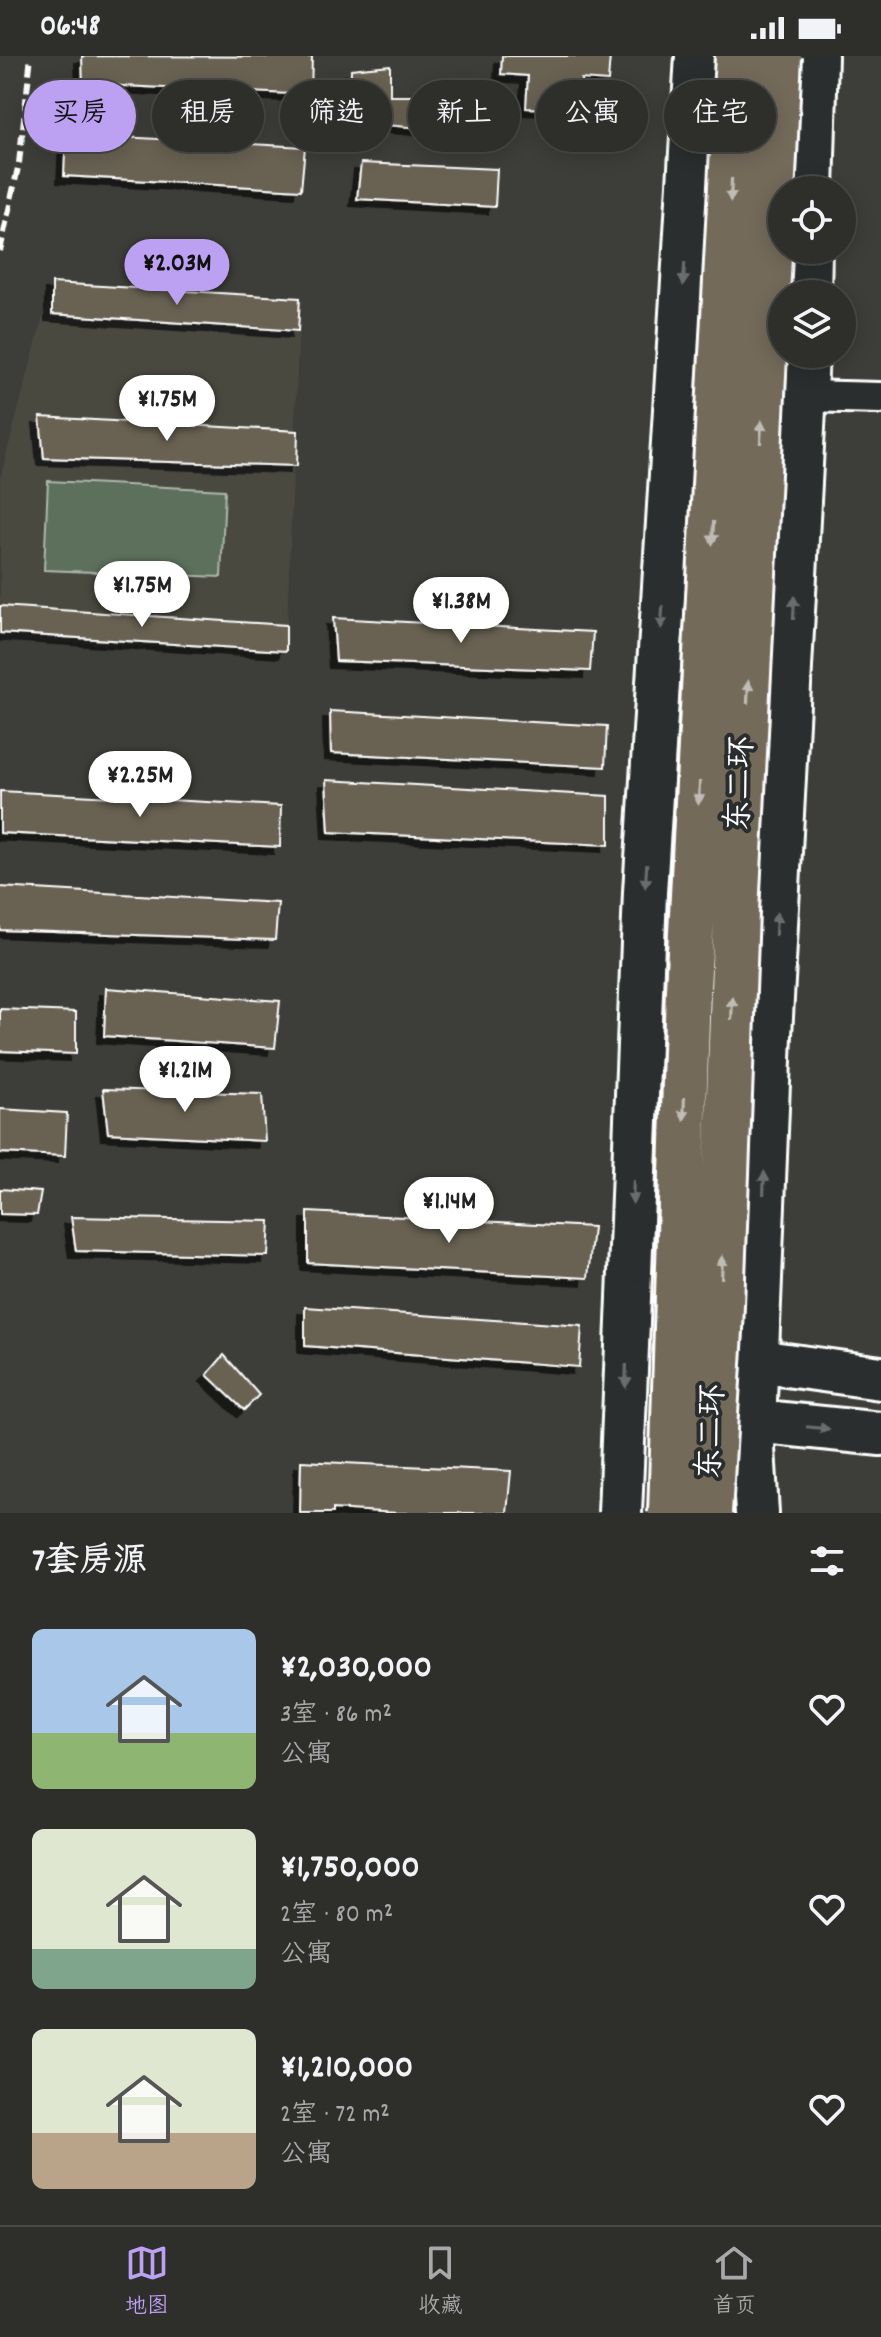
<!DOCTYPE html>
<html lang="zh">
<head>
<meta charset="utf-8">
<style>
  :root { --surface:#2e2e2b; --page:#3a3a37; --text:#f1f3f6; --muted:#a7a8a9; --line:#494a47; --accent:#bca0f2 }
  body { margin:0; font-family:Dekko,"LXGW WenKai TC",sans-serif; background:var(--page); color:var(--text); height:100vh; display:flex; flex-direction:column; font-size:30px; white-space:nowrap }
  * { box-sizing:border-box; margin:0 }
  p { font-size:26px; color:var(--muted) }
  .icon { flex:none; width:44px; height:44px; fill:none; stroke:currentColor; stroke-width:2; stroke-linecap:round; stroke-linejoin:round }
  .map { position:relative; height:1457px; overflow:hidden }
  .details { display:flex; flex-direction:column; background:var(--surface); flex:1 }
  .details>* { flex:none }
  .banner { position:absolute; left:24px; top:24px; width:834px; height:72px; display:flex; gap:16px }
  .tools { position:absolute; left:768px; top:120px; display:grid; gap:16px }
  .tools a { display:grid; place-items:center; width:88px; height:88px; border-radius:50%; background:var(--surface); box-shadow:0 4px 20px #0003,0 0 0 2px var(--line); font-size:40px }
  .price { position:absolute; translate:-50% -68px; padding:0 18px; border-radius:28px; background:#fff; color:#222; font-size:26px; line-height:52px; filter:drop-shadow(0 2px 4px #0008) }
  .price::after { content:''; position:absolute; left:50%; top:48px; width:24px; height:18px; margin-left:-12px; background:inherit; clip-path:polygon(0 0,100% 0,50% 100%) }
  .price.on { background:var(--accent); color:#111 }
  ul { padding:0; list-style:none }
  li { display:flex; align-items:center; gap:24px; height:200px; padding:0 32px }
  li span { display:grid; place-items:center; flex:none; width:224px; height:160px; border-radius:12px; color:#555 }
  li>.icon { margin-inline-start:auto }
  span .icon { width:96px; height:96px; fill:#fffc; stroke-width:1 }
  li b { font-size:34px }
  h2 { display:flex; justify-content:space-between; align-items:center; height:96px; padding:0 32px; font-size:34px }
  .pill { padding:0 28px; border-radius:36px; background:var(--surface); box-shadow:0 4px 20px #0003,0 0 0 2px var(--line); font-size:28px; line-height:72px }
  .pill.on { background:var(--accent); color:#111 }
  .status { display:flex; justify-content:space-between; align-items:center; height:56px; padding:0 40px; background:var(--surface); direction:ltr }
  .status svg { height:22px; fill:currentColor }
  .tabs { display:flex; justify-content:space-around; align-items:center; height:112px; border-top:2px solid var(--line); background:var(--surface); font-size:22px; color:var(--muted) }
  .tabs a { display:grid; justify-items:center; gap:4px }
  .tabs .on { color:var(--accent) }
  .map>svg:first-child { display:block }
</style>
</head>
<body>
<div class="status"><b>06:48</b><svg viewBox="0 0 49 12"><path d="M0 12V9h3v3zM5 12V6h3v6zM10 12V3h3v9zM15 12V0h3v12zM26 1h20v11H26zM47 4h2v5h-2z"/></svg></div>
<div class="map">
<svg width="881" height="1457" viewBox="0 0 881 1457">
  <defs>
    <filter id="shadow"><feDropShadow dx="-7" dy="7" stdDeviation="0" flood-color="#0009"/></filter>
  </defs>
  <rect width="100%" height="100%" fill="#3d3d39"/>
  <filter id="ink" filterUnits="userSpaceOnUse"><feTurbulence type="fractalNoise" baseFrequency=".0125" numOctaves="2"/><feDisplacementMap in="SourceGraphic" scale="16" xChannelSelector="R" yChannelSelector="G"/><feConvolveMatrix kernelMatrix="1 2 1 2 8 2 1 2 1" color-interpolation-filters="sRGB"/></filter>
  <g filter="url(#ink)">
    <!-- built -->
    <path fill="#4a4840" d="M52,227L300,242L286,595L0,585V422Z"/>
    <!-- green -->
    <path fill="#5b705b" stroke="#adb8ad" stroke-width="2" d="M48,425L225,434L221,521L44,514Z"/>
    <!-- building -->
    <path fill="#696252" stroke="#fff" stroke-width="2" filter="url(#shadow)" d="M82,0L312,1L311,39L83,28Z
      M502,0H610L608,25L581,23L582,54L526,52L528,20L501,18Z
      M390,9V40H433L432,73L350,66L351,13Z
      M66,78L305,91L301,134L64,120Z
      M361,107L497,113L495,151L357,143Z
      M52,227L300,242L298,275L52,258Z
      M40,361L298,375L297,410L44,402Z
      M0,550L286,569V595L0,577Z
      M333,562L593,576L590,615L336,605Z
      M330,655L607,670L605,711L331,697Z
      M326,724L609,740V789L329,776Z
      M0,735L281,750L280,791L0,777Z
      M0,831L278,847L275,884L0,874Z
      M106,932L280,945L275,992L104,980Z
      M0,953L76,956V998L0,995Z
      M103,1033L262,1038L265,1085L108,1077Z
      M0,1053L67,1057L65,1100L0,1097Z
      M0,1133L41,1136L37,1159L0,1158Z
      M308,1156L593,1171L588,1222L308,1207Z
      M71,1161L270,1165L268,1200L76,1195Z
      M305,1251L582,1270L579,1311L305,1290Z
      M224,1299L259,1339L244,1354L207,1319Z
      M301,1405L511,1415L507,1457H398L333,1453V1457H300Z"/>
    <g fill="none" stroke-linecap="round" stroke-linejoin="round">
      <!-- street casing -->
      <g stroke="#fff" stroke-width="36">
        <path id="street" d="M805,340L881,342"/>
      </g>
      <!-- secondary casing -->
      <g stroke="#fff" stroke-width="48">
        <path id="secondary" d="M812,134L816,0
          M809,238L810,194
          M629,1242L645,836L697,0
          M757,1305L881,1322
          M754,1365L881,1378
          M757,1457L753,1392L770,979L807,298"/>
      </g>
      <!-- street -->
      <use href="#street" stroke="#2a2d2e" stroke-width="30"/>
      <!-- secondary -->
      <use href="#secondary" stroke="#2a2d2e" stroke-width="42"/>
      <!-- rail -->
      <path stroke="#fff" stroke-width="6" stroke-dasharray="12 6" stroke-linecap="butt" d="M0,195L19,107L31,0"/>
      <!-- secondary-bridge casing -->
      <g stroke="#fff" stroke-width="48" stroke-linecap="butt">
        <path id="secondary-bridge" d="M620,1457L629,1242"/>
      </g>
      <!-- highway-bridge casing -->
      <g stroke="#fff" stroke-width="50" stroke-linecap="butt">
        <path id="highway-bridge" d="M671,1457L688,933L738,0
          M709,1457L720,1275L736,856L779,0"/>
      </g>
      <!-- secondary-bridge -->
      <use href="#secondary-bridge" stroke="#2a2d2e" stroke-width="42"/>
      <!-- highway-bridge -->
      <use href="#highway-bridge" stroke="#736b5a" stroke-width="44"/>
    </g>
    <!-- one-way arrows -->
    <defs><path id="oneway-solid" d="M-6-.8H1V-3.2L6.5 0L1 3.2V.8H-6Z" transform="scale(2)"/></defs>
    <g fill="#c0bcb5">
      <use href="#oneway-solid" transform="translate(731 134) rotate(93)"/>
      <use href="#oneway-solid" transform="translate(761 376) rotate(-87)"/>
      <use href="#oneway-solid" transform="translate(713 477) rotate(93)"/>
      <use href="#oneway-solid" transform="translate(748 636) rotate(-87)"/>
      <use href="#oneway-solid" transform="translate(699 737) rotate(93)"/>
      <use href="#oneway-solid" transform="translate(732 952) rotate(-88)"/>
      <use href="#oneway-solid" transform="translate(684 1053) rotate(92)"/>
      <use href="#oneway-solid" transform="translate(722 1211) rotate(-88)"/>
    </g>
    <g fill="#6a6c6d">
      <use href="#oneway-solid" transform="translate(684 218) rotate(94)"/>
      <use href="#oneway-solid" transform="translate(794 552) rotate(-87)"/>
      <use href="#oneway-solid" transform="translate(662 561) rotate(94)"/>
      <use href="#oneway-solid" transform="translate(646 820) rotate(94)"/>
      <use href="#oneway-solid" transform="translate(776 868) rotate(-87)"/>
      <use href="#oneway-solid" transform="translate(764 1127) rotate(-88)"/>
      <use href="#oneway-solid" transform="translate(633 1136) rotate(92)"/>
      <use href="#oneway-solid" transform="translate(626 1320) rotate(92)"/>
      <use href="#oneway-solid" transform="translate(818 1372) rotate(6)"/>
    </g>
  </g>
  <g text-anchor="middle" dominant-baseline="central" stroke-width="8" stroke-linejoin="round" paint-order="stroke">
    <!-- street labels -->
    <g font-size="32" fill="#fff" stroke="#2a2d2e">
      <text transform="translate(743 728) rotate(-87)">东二环</text>
      <text transform="translate(714 1376) rotate(-87)">东二环</text>
    </g>
  </g>
</svg>
<div class="tools">
<a><svg class="icon" aria-label="locate" viewBox="0 0 24 24"><circle cx="12" cy="12" r="6"/><path d="M12 2v4M12 18v4M2 12h4M18 12h4"/></svg></a>
<a><svg class="icon" aria-label="layers" viewBox="0 0 24 24"><path d="M12 4l9 5-9 5-9-5zM3 14l9 5 9-5"/></svg></a>
</div>
<b class="price on" style="left:177px;top:251px">¥2.03M</b>
<b class="price" style="left:167px;top:387px">¥1.75M</b>
<b class="price" style="left:142px;top:573px">¥1.75M</b>
<b class="price" style="left:461px;top:589px">¥1.38M</b>
<b class="price" style="left:140px;top:763px">¥2.25M</b>
<b class="price" style="left:185px;top:1058px">¥1.21M</b>
<b class="price" style="left:449px;top:1189px">¥1.14M</b>
<div class="banner">
<a class="pill on">买房</a>
<a class="pill">租房</a>
<a class="pill">筛选</a>
<a class="pill">新上</a>
<a class="pill">公寓</a>
<a class="pill">住宅</a>
</div>
</div>
<section class="details">
<h2>7套房源<svg class="icon" aria-label="filters" viewBox="0 0 24 24"><path d="M4 7h16M4 17h16"/><circle cx="9" cy="7" r="2"/><circle cx="15" cy="17" r="2"/></svg></h2>
<ul>
<li><span style="background:linear-gradient(#a9c7e8 65%,#8fb573 0)"><svg class="icon" aria-label="home" viewBox="0 0 24 24"><path d="M3 11l9-7 9 7M6 9v11h12V9"/></svg></span><div><b>¥2,030,000</b><p>3室 · 86 m²</p><p>公寓</p></div><svg class="icon" aria-label="heart" viewBox="0 0 24 24"><path d="M12 20l-8-8c-3-5 5-10 8-4 3-6 11-1 8 4z"/></svg></li>
<li><span style="background:linear-gradient(#dfe7d0 75%,#7fa58c 0)"><svg class="icon" aria-label="home" viewBox="0 0 24 24"><path d="M3 11l9-7 9 7M6 9v11h12V9"/></svg></span><div><b>¥1,750,000</b><p>2室 · 80 m²</p><p>公寓</p></div><svg class="icon" aria-label="heart" viewBox="0 0 24 24"><path d="M12 20l-8-8c-3-5 5-10 8-4 3-6 11-1 8 4z"/></svg></li>
<li><span style="background:linear-gradient(#dfe7d0 65%,#b9a48a 0)"><svg class="icon" aria-label="home" viewBox="0 0 24 24"><path d="M3 11l9-7 9 7M6 9v11h12V9"/></svg></span><div><b>¥1,210,000</b><p>2室 · 72 m²</p><p>公寓</p></div><svg class="icon" aria-label="heart" viewBox="0 0 24 24"><path d="M12 20l-8-8c-3-5 5-10 8-4 3-6 11-1 8 4z"/></svg></li>
</ul>
</section>
<nav class="tabs">
<a class="on"><svg class="icon" aria-label="map" viewBox="0 0 24 24"><path d="M3 6l6-2 6 2 6-2v14l-6 2-6-2-6 2zM9 4v14M15 6v14"/></svg>地图</a>
<a><svg class="icon" aria-label="saved" viewBox="0 0 24 24"><path d="M7 4h10v16l-5-4-5 4z"/></svg>收藏</a>
<a><svg class="icon" aria-label="home" viewBox="0 0 24 24"><path d="M3 11l9-7 9 7M6 9v11h12V9"/></svg>首页</a>
</nav>
</body>
</html>
